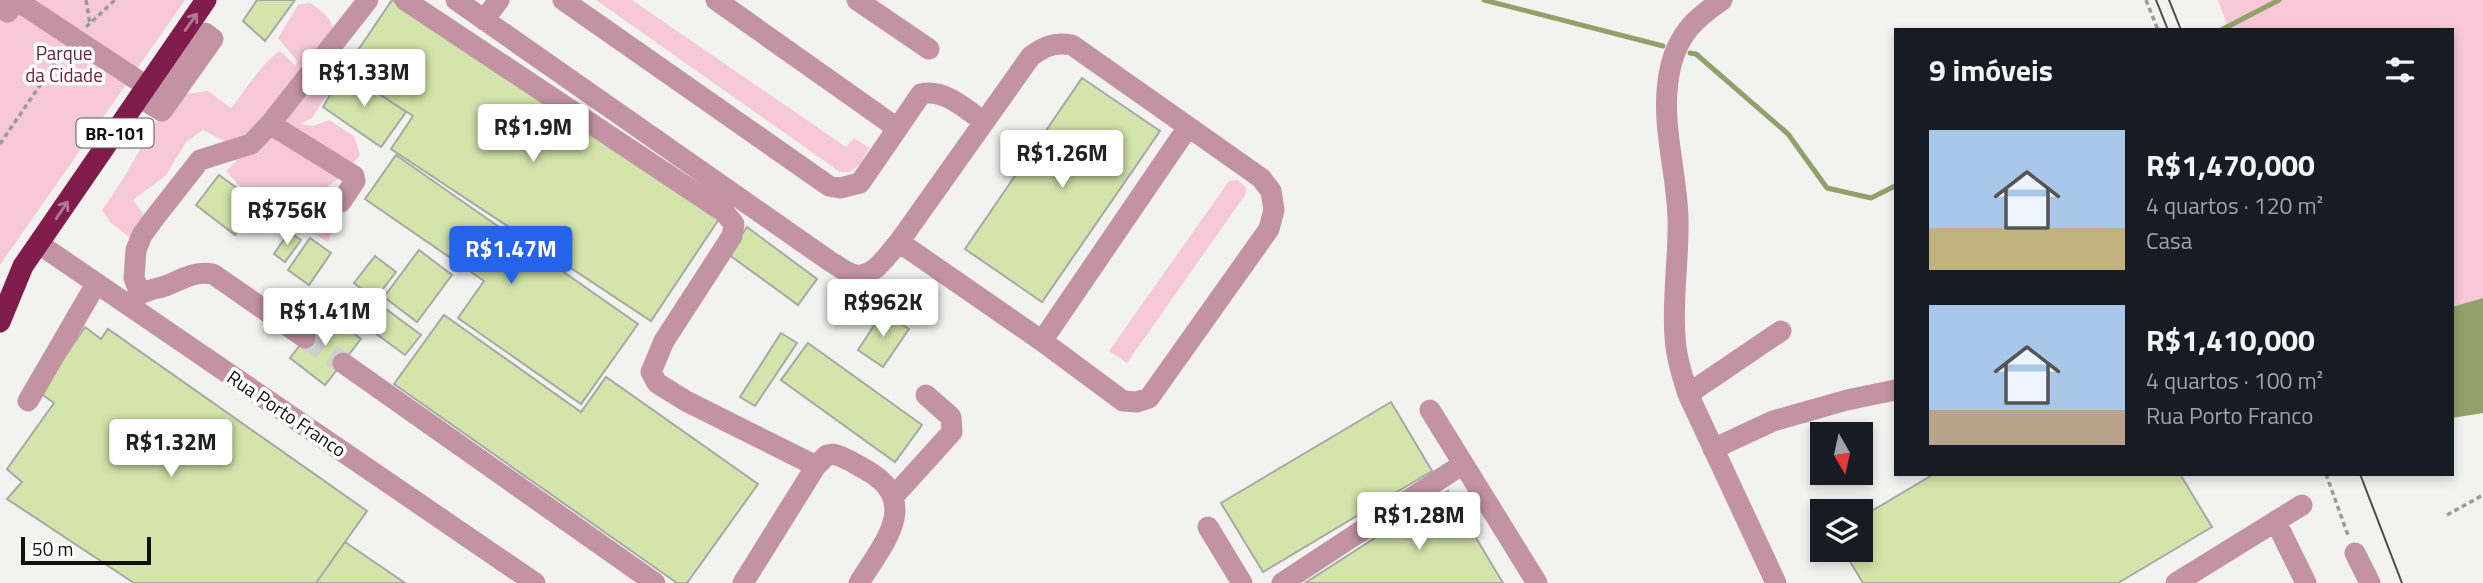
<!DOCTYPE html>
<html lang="pt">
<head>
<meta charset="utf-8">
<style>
  :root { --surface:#171b24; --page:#20242c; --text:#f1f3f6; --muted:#9ea1a6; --accent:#2563eb }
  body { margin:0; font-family:"Titillium Web",sans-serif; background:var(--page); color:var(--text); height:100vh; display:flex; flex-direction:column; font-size:26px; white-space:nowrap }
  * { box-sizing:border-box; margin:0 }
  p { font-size:23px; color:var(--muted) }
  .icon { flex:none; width:38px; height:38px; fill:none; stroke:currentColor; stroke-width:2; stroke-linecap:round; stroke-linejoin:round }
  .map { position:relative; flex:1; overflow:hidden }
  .drawer { position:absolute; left:1894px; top:28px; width:560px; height:448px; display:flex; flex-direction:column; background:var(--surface); border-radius:0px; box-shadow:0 4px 10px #0003 }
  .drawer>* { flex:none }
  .needle { width:46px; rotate:171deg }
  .fabs { position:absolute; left:1810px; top:422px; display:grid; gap:14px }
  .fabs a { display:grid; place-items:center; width:63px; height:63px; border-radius:0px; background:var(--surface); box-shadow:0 4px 10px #0003; font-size:35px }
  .scale { position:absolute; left:21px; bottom:18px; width:130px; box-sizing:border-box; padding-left:7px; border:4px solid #0f0f0e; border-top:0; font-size:19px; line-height:24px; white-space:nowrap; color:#0f0f0e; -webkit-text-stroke:5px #fff; paint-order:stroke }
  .price { position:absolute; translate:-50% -60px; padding:0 16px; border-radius:7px; background:#fff; color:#222; font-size:23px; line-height:46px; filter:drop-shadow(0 2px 4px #0008) }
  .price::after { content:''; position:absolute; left:50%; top:42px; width:21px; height:16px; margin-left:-10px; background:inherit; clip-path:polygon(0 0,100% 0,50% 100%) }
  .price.on { background:var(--accent); color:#fff }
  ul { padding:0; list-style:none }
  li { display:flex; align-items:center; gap:21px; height:175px; padding:0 35px }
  li span { display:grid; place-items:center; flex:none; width:196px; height:140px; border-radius:0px; color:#555 }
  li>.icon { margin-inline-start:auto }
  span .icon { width:84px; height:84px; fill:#fffc; stroke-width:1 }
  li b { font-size:30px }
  h2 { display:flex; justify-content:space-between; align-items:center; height:84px; padding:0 35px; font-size:30px }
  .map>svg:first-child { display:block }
</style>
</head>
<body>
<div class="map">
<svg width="2483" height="583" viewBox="0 0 2483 583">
  <rect width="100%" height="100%" fill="#f2f3f0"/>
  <!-- green -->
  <path fill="#f7c8d8" d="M0,0H185L0,265Z
    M596,0H632L846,147L854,138L869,148L860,164L850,172H840Z
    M2218,0H2483V298L2452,307V30H2229Z
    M310,3C337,20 336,29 329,59L341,73L312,118L300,124L313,126L329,120L354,136L360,155L341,177L322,190L314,204L308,210L332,232L328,242L305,229H296L260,208L226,171L239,158L226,142L203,130L186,142L166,175L133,200L149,222L130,238L110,222L102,210C129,174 147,133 173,96L208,91L231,108C245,91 262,62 280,51L296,66L297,61L278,38L298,5Z
    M1238,180L1246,188L1245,195L1127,363L1109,351L1229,181Z"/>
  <!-- water -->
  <path fill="#91a169" d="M2483,298V413L2452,418V307Z"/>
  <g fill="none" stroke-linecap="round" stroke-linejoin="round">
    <!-- stream -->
    <path stroke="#91a169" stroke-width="5" d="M1484,0L1663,46
      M2221,30L2279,0
      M1690,53L1696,54L1788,134L1827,188L1871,198L1895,186"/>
  </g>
  <!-- building -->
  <path fill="#d3e5aa" stroke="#a8a9a6" stroke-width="2" d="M257,0H295L265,41L243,21Z
    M392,0L721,216L651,321L391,149L413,116L344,71Z
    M344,71L406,112L381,147L323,107Z
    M1082,78L1160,131L1042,302L965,249Z
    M396,155L638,324L581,404L458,318L484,281L365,199Z
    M219,175L248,196L242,204L252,211L235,235L196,205Z
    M747,227L817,279L798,305L728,254Z
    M289,232L301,240L285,262L274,254Z
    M310,238L331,253L309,285L288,270Z
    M419,250L452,275L417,322L384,297Z
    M375,256L396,272L375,299L354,283Z
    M386,309L421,335L405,355L371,330Z
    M326,312L361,339L325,385L290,358Z
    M883,312L909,329L883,367L858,350Z
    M444,315L581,412L606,377L758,484L687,583H677L394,384Z
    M85,327L101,339L108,329L367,511L316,583H134L7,499L22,482L7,469L54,403L40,393Z
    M781,333L797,343L755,406L740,397Z
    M808,343L922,425L895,462L781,380Z
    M1391,402L1432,471L1263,572L1221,503Z
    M1934,474H2180L2212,527L2118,583H1863L1843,550H1860V518Z
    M1448,491L1503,583H1305Z
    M345,542L405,583H316Z"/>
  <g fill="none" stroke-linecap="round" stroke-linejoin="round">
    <!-- minor-tunnel -->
    <path stroke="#d0d1ce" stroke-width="21" stroke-dasharray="21 10" stroke-linecap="butt" d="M305,338L343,363"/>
    <!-- path -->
    <path stroke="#9b9b99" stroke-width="3.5" stroke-dasharray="5 3.5" stroke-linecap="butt" d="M86,0L90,24
      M2146,0L2158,30
      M86,27L115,0
      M0,144L62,53
      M2326,474L2349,538
      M2447,515L2483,495"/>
    <!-- minor -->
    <path stroke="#c392a3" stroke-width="21" d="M405,0L724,212L734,224L732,236L664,341L651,372L657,383L686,401L816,466
      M456,0L831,262C838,266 848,274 856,275C875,277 888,254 899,242L1031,56C1045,46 1055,42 1072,45L1261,178L1271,191L1274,210L1269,229L1149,398L1137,402L1123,401L1042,341L899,242
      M563,0L829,186L840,188L860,183L921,94C944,88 967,110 984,122
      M716,0L897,128
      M857,0L929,49
      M1722,0C1696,18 1679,33 1671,65C1658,118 1677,168 1678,219C1679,258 1672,298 1675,337C1676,357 1682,376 1688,394L1776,583
      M0,7L8,12L16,0L163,97L205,33L213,39L162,111L139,97
      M484,20L499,0
      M270,124L354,176L355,181L341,202
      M39,244L535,583
      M140,293L134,278L136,250L142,235L156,216L200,160L251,144L270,124L368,0
      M131,301C142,290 154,290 168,285C184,278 195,271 213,274L305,338
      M1042,341L1188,127
      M343,363L655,583
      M1688,394L1781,331
      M28,401L96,284
      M1430,410L1537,583
      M1713,449L1773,421L1847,400L1895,390
      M895,495L952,432L951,417L926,395
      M2276,522L2306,583
      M1208,527L1242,583
      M2355,553L2370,583
      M743,583L816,466L827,455L833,454C846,457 857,465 868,471C922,503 882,545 859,583
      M1282,583L1463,464
      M2176,583L2302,505"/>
    <!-- highway -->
    <path stroke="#7f1c4b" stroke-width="21" d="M0,322L23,266L206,0"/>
    <!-- tram -->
    <path stroke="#4d4e4c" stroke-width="2" d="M2156,0L2168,30
      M2169,0L2181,30
      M2360,474L2402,583"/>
  </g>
  <!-- one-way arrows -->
  <defs><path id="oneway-shaft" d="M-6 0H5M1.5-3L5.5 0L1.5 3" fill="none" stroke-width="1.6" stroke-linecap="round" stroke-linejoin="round" transform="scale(1.75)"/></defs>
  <g stroke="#b27793">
    <use href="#oneway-shaft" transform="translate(191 22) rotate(-55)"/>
    <use href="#oneway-shaft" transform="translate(62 210) rotate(-56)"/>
  </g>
  <g text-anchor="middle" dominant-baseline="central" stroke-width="7" stroke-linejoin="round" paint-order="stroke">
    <!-- shield labels -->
    <rect fill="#fff" stroke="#575756" stroke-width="2" x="76.5" y="118.5" width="77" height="29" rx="5"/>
    <g font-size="18" font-weight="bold" fill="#0f0f0e">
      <text x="115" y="133">BR-101</text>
    </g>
    <!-- park labels -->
    <g font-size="19" fill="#692040" stroke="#fff">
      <text x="64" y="52">Parque<tspan x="64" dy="22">da Cidade</tspan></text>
    </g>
    <!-- street labels -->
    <g font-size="19" fill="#0f0f0e" stroke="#fff">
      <text transform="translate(287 413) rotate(34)">Rua Porto Franco</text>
    </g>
  </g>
</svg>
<div class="fabs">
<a><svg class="needle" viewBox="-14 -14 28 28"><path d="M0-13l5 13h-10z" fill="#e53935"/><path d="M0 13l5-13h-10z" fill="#9ea1a6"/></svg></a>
<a><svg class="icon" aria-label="layers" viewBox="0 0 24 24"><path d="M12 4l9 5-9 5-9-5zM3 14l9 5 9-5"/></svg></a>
</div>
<div class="scale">50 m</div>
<b class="price" style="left:364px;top:109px">R$1.33M</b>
<b class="price" style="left:533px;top:164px">R$1.9M</b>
<b class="price" style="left:1062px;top:190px">R$1.26M</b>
<b class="price" style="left:287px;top:247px">R$756K</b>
<b class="price on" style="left:511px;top:286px">R$1.47M</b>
<b class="price" style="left:883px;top:339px">R$962K</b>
<b class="price" style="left:325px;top:348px">R$1.41M</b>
<b class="price" style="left:171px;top:479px">R$1.32M</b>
<b class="price" style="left:1419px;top:552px">R$1.28M</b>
<section class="drawer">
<h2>9 imóveis<svg class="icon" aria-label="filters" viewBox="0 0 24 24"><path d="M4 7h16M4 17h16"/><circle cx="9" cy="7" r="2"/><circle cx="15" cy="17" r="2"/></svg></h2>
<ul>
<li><span style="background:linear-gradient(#a9c7e8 70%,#c2b280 0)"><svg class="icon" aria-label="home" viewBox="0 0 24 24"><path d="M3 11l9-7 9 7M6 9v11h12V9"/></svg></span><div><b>R$1,470,000</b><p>4 quartos · 120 m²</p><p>Casa</p></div></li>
<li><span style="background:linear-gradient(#a9c7e8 75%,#b9a48a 0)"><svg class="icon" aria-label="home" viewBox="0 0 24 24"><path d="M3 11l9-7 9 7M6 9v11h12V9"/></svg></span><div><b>R$1,410,000</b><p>4 quartos · 100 m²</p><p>Rua Porto Franco</p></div></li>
</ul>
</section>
</div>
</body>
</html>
